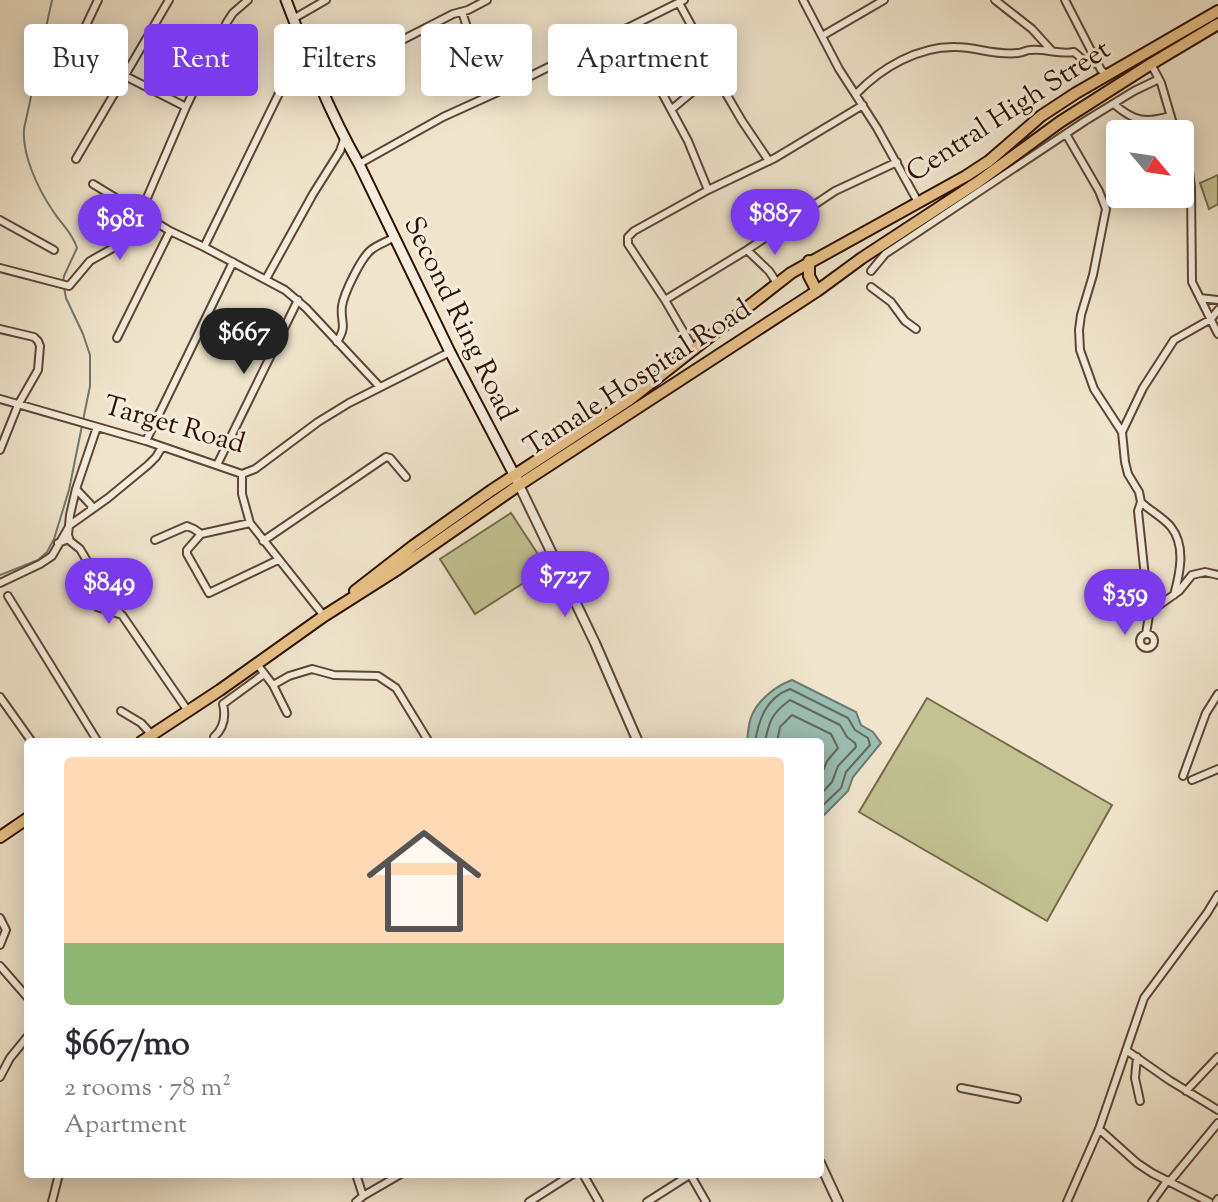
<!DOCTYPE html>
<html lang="en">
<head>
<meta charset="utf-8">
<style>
  :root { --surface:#fff; --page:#f7f7f7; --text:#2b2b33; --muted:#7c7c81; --line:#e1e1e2; --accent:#7c3aed }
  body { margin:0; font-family:"Sorts Mill Goudy",serif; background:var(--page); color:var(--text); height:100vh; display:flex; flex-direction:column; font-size:30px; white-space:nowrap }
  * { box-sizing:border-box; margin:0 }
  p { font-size:26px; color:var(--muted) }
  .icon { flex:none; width:44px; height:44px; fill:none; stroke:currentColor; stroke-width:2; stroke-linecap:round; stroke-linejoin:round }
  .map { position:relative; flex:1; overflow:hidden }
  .details { position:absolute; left:24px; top:738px; width:800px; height:440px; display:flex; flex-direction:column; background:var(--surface); border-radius:8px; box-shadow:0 4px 20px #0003 }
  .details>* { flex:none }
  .top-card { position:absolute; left:24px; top:24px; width:800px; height:72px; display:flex; gap:16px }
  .needle { width:52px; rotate:119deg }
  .buttons { position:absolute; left:1106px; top:120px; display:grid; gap:16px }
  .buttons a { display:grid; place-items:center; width:88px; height:88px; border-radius:8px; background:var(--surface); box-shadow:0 4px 20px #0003; font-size:40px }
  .price { position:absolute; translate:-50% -68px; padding:0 18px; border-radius:28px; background:var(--accent); color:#fff; font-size:26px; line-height:52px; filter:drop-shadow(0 2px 4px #0008) }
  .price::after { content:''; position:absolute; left:50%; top:48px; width:24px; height:18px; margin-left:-12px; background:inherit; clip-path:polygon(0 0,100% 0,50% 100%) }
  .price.active { background:#222; color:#fff }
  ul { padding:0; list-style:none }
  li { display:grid; align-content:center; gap:16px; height:424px; padding:0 40px }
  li+li { border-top:2px solid var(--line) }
  li span { display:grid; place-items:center; height:248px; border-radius:8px; color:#555 }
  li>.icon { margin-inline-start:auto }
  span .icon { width:144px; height:144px; fill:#fffc; stroke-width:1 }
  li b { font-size:34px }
  .pill { padding:0 28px; border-radius:8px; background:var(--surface); box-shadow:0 4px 20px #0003; font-size:28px; line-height:72px }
  .pill.active { background:var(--accent); color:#fff }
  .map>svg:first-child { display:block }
</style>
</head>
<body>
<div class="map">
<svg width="1218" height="1202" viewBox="0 0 1218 1202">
  <rect width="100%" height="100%" fill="#f0e5cc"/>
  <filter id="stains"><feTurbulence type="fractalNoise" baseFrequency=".0025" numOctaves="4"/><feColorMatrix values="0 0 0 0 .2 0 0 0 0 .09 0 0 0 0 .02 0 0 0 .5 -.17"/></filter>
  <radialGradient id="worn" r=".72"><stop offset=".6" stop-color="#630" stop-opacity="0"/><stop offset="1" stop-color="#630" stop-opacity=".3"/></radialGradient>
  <!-- green -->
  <path fill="#c2c292" stroke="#78694a" stroke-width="2" d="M1218,175V204L1209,209L1200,183Z
    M511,513L547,568L475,614L440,559Z
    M927,698L1112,805L1047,921L859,812Z"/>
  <!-- water -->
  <path fill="#9bbfb3" stroke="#6f796d" stroke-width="2" d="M792,680L856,712L861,725L873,732L881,743L853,777L848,791L820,819V742H747C748,734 748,723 752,715C759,699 776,686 792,680Z"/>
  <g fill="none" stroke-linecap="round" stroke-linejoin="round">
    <!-- shore -->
    <path stroke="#64685b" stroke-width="2" d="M755,742C759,719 766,698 790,689L848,718L855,730L868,738L870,745L846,772L841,788L820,808
      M765,742C769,721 772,713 790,700L840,725L847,737L855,743L856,747L838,766L832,782L820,795
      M777,742L780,727L792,715L831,734L838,748L827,761L820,778"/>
    <!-- stream -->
    <path stroke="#6f796d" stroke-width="2" d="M0,575L38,560L47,552L54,539L69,490L90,386V355L83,334L66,298L63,282L64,276L77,248C72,232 61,224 53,211C38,189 22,155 24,129L52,0"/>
    <!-- minor casing -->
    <g stroke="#5e4535" stroke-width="10">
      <path id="minor" d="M98,0L80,38C79,46 81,50 86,56L186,107
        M803,0L839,69L877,128L918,202
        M995,0L1032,29L1052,51
        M1065,0L1101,70L1107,75
        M679,3L720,78L721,85L742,121L769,161
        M462,12L467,27L498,92
        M293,19L326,0
        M627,28L688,141L708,190
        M822,36L884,0
        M1151,64L1161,83L1176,134
        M320,82L453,14L468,10L487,0
        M856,94C881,68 918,46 956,47C976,47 997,56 1018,53C1022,53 1026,50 1030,50C1045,48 1059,55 1074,52L1088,64L1098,63
        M1115,105C1135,122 1146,123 1170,116
        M672,109L716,72
        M1066,134L1099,191L1106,209L1093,275L1081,315L1079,330L1080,350L1094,389L1122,432L1125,462L1128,474L1139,492L1141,502L1138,511L1149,615L1146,634
        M1180,145L1189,172L1191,187L1192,282L1218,334
        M76,159L169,0
        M359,164L443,117L498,92L684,0
        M93,184L170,231L204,247L285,290L306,308L379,386
        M141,212L186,107L227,22L233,13L248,0
        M0,220L54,250
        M204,247L288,75L296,65L309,58
        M747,250L769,271L777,283
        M0,268L69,286L90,261L113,248L137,210
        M871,271L885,254L1085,121L1134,91L1159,79
        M266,279L313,194L340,151L344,139
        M871,287L891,302L905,321L916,329
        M1200,298L1218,300
        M665,300L747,250L835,191L897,162
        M0,329L34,337L38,341L40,346L38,370L18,405L0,450
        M117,338L170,231
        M337,342C348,324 340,324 342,306C344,293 361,258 371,250C377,245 386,242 393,238
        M694,350L665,300L628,244V237L634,231L708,190L775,158L863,105
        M0,399L146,441L242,474L255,469L318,422L349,403L450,352
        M1122,432L1143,388L1174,340L1211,319L1218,310
        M146,441L233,262
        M217,465L298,300
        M242,474V494L250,523L324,616
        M76,489L91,505V510
        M1141,502C1150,511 1163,517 1171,527C1186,546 1180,573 1174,595
        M250,523L201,534L187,550V554L209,593L278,560
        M68,535L70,541L80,549L93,571L92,574L86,580L82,587L97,607L122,615L188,711
        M155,540L187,526L194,529L201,534
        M263,541L386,457L390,458L406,477
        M58,543L66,540L68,535L70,515L76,489L97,427
        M92,574L98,579L120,613
        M0,583L40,564L52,556L70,525L108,498L148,465L156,457L162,447
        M8,596L98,742
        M1149,615L1158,606L1179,591L1192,575L1205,572L1218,575
        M1140 641a7 7 0 1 1 14 0a7 7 0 1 1-14 0Z
        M257,664L273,685L287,713
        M273,685L289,676L312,669L334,675L378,676L396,688L429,742
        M0,697L32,742
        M121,711L141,723L152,735
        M214,737C224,728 226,717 223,704L264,674
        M1183,776L1206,713L1218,694
        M1192,780L1218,769
        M0,918L6,930L0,945
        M0,966L28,998
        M1126,1050L1169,1080L1218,1110
        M1137,1057L1135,1078L1140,1101
        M0,1077L10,1058L28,1036
        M961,1088L1017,1099
        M1186,1091L1218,1057
        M1099,1129L1137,1163L1152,1173L1209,1202
        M583,1174L599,1202
        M690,1174L706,1202
        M363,1196L401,1174
        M52,1202L59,1174
        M356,1202L363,1196L356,1174
        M529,1202L573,1174
        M647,1202L691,1174
        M1067,1202L1099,1129L1144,998L1207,913L1218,895
        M1152,1202L1167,1181L1171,1180L1218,1123
        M1216,1202L1218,1199"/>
    </g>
    <!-- tertiary casing -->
    <g stroke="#5e4535" stroke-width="12">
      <path id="tertiary" d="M519,485L595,643L638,742
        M820,1163L838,1202"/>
    </g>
    <!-- secondary casing -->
    <g stroke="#2e1003" stroke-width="13">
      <path id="secondary" d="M286,0C307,55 329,112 359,164L450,352L518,482"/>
    </g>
    <!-- trunk casing -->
    <g stroke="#2e1003" stroke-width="14">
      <path id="trunk" d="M809,261V276L817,291
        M355,591L413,546L492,490L629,400L791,273L966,176L989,161L1041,116L1076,93L1218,11
        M141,742L220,690L324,616L398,569L519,485L817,291L862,258L978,182L1060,122L1151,64L1218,24
        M0,837L28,818"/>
    </g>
    <!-- minor -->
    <use href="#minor" stroke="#f5eede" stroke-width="6"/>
    <!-- tertiary -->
    <use href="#tertiary" stroke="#f5eede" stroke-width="8"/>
    <!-- secondary -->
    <use href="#secondary" stroke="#f5eede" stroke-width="9"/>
    <!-- trunk -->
    <use href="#trunk" stroke="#e8c286" stroke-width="10"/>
  </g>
  <g text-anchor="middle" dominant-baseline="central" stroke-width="6" stroke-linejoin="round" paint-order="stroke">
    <!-- street labels -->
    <g font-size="28" fill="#2e1003" stroke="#f5eede">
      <text transform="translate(1009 112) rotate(-33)">Central High Street</text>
      <text transform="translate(459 319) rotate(64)">Second Ring Road</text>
      <text transform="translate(638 379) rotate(-33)">Tamale Hospital Road</text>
      <text transform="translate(174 426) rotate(16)">Target Road</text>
    </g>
  </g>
  <rect width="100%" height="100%" filter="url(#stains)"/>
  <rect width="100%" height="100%" fill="url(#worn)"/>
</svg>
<div class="buttons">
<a><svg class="needle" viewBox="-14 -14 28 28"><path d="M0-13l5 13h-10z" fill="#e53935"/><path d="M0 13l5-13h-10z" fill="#7c7c81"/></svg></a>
</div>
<b class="price" style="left:775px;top:257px">$887</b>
<b class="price" style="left:120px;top:262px">$981</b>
<b class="price active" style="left:244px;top:376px">$667</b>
<b class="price" style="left:565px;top:619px">$727</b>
<b class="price" style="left:109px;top:626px">$849</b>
<b class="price" style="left:1125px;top:637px">$359</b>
<div class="top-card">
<a class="pill">Buy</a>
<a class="pill active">Rent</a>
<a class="pill">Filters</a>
<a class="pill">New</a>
<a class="pill">Apartment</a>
</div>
<section class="details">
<ul>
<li><span style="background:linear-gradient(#ffd9b3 75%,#8fb573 0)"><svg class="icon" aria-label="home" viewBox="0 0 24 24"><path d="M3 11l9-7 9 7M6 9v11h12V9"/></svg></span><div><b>$667/mo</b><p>2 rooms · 78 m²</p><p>Apartment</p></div></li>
</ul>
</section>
</div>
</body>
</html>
